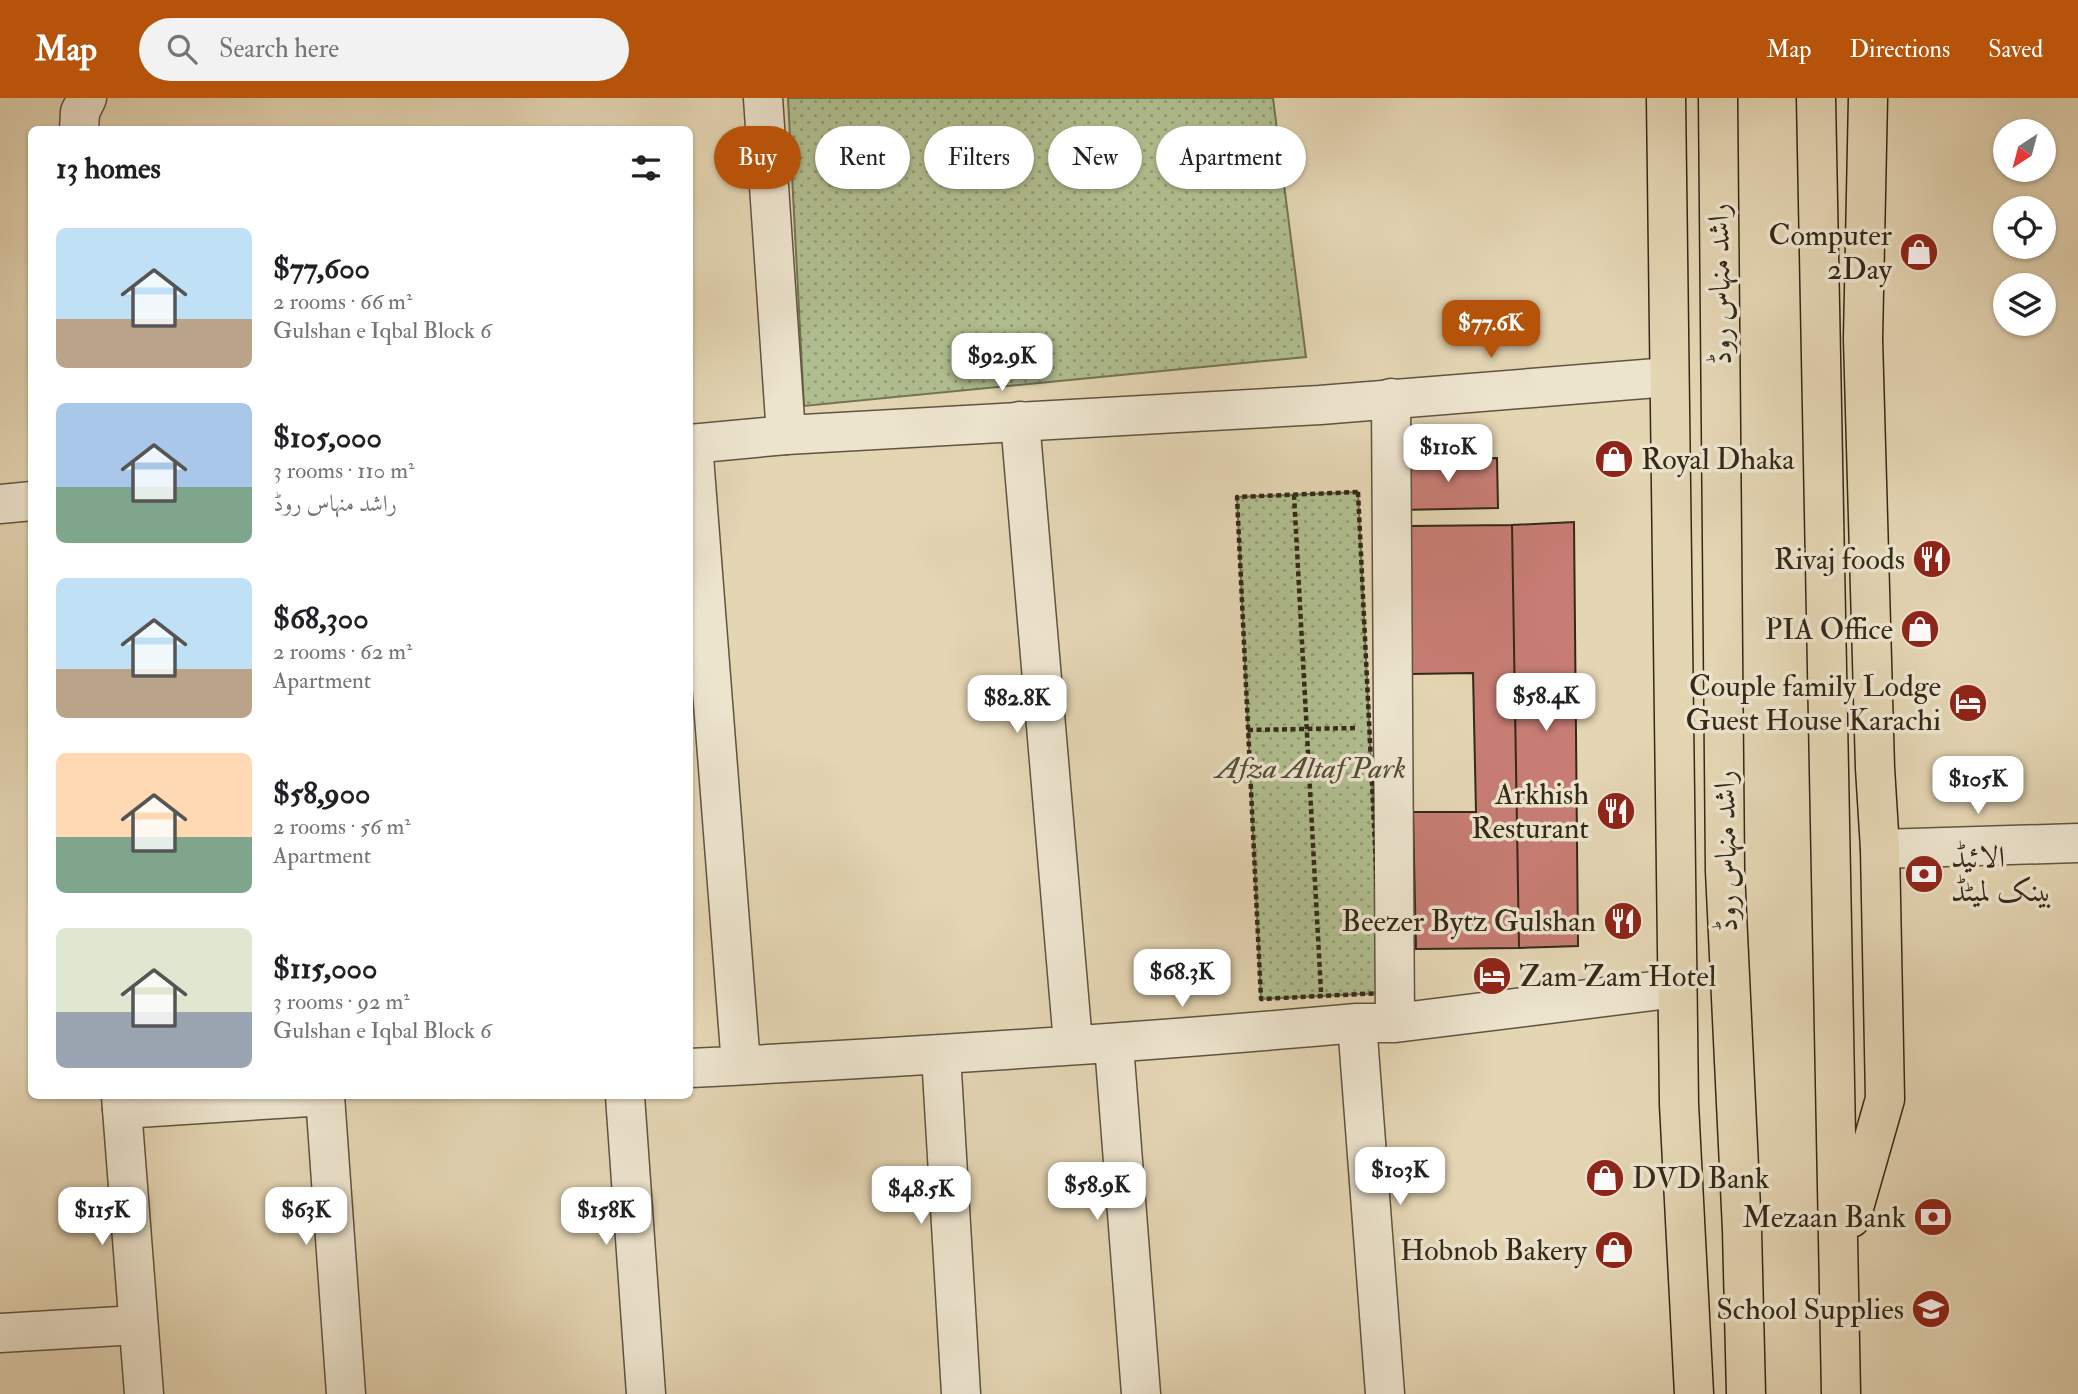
<!DOCTYPE html>
<html lang="en">
<head>
<meta charset="utf-8">
<style>
  :root { --surface:#fff; --page:#f2f2f2; --text:#202124; --muted:#757577; --accent:#b45309 }
  body { margin:0; font-family:"IM FELL Double Pica",Amiri,serif; background:var(--page); color:var(--text); height:100vh; display:flex; flex-direction:column; font-size:26px; white-space:nowrap }
  * { box-sizing:border-box; margin:0 }
  p { font-size:23px; color:var(--muted) }
  .icon { flex:none; width:38px; height:38px; fill:none; stroke:currentColor; stroke-width:2; stroke-linecap:round; stroke-linejoin:round }
  .map { position:relative; flex:1; overflow:hidden }
  .sheet { position:absolute; left:28px; top:28px; width:665px; height:973px; display:flex; flex-direction:column; background:var(--surface); border-radius:10px; box-shadow:0 2px 5px #0004 }
  .sheet>* { flex:none }
  .banner { position:absolute; left:714px; top:28px; width:665px; height:63px; display:flex; gap:14px }
  .needle { width:46px; rotate:216deg }
  .fabs { position:absolute; left:1993px; top:21px; display:grid; gap:14px }
  .fabs a { display:grid; place-items:center; width:63px; height:63px; border-radius:50%; background:var(--surface); box-shadow:0 2px 5px #0004; font-size:35px }
  .price { position:absolute; translate:-50% -60px; padding:0 16px; border-radius:14px; background:#fff; color:#222; font-size:23px; line-height:46px; filter:drop-shadow(0 2px 4px #0008) }
  .price::after { content:''; position:absolute; left:50%; top:42px; width:21px; height:16px; margin-left:-10px; background:inherit; clip-path:polygon(0 0,100% 0,50% 100%) }
  .price.active { background:var(--accent); color:#fff }
  ul { padding:0; list-style:none }
  li { display:flex; align-items:center; gap:21px; height:175px; padding:0 28px }
  li span { display:grid; place-items:center; flex:none; width:196px; height:140px; border-radius:10px; color:#555 }
  li>.icon { margin-inline-start:auto }
  span .icon { width:84px; height:84px; fill:#fffc; stroke-width:1 }
  li b { font-size:30px }
  h2 { display:flex; justify-content:space-between; align-items:center; height:84px; padding:0 28px; font-size:30px }
  .pill { padding:0 24px; border-radius:32px; background:var(--surface); box-shadow:0 2px 5px #0004; font-size:24px; line-height:63px }
  .pill.active { background:var(--accent); color:#fff }
  header { display:flex; align-items:center; gap:42px; box-sizing:border-box; height:98px; padding:0 35px; background:var(--accent); color:#fff }
  header strong { font-size:33px }
  nav { display:flex; gap:38px; margin-inline-start:auto; font-size:24px }
  .search { width:490px; height:63px; background:var(--page); display:flex; align-items:center; gap:18px; box-sizing:border-box; padding:0 24px; border-radius:38px; color:var(--muted); font-size:26px }
  .map>svg:first-child { display:block }
</style>
</head>
<body>
<header>
<strong>Map</strong>
<div class="search"><svg class="icon" aria-label="search" viewBox="0 0 24 24"><circle cx="10" cy="10" r="6"/><path d="M15 15l6 6"/></svg>Search here</div>
<nav><a>Map</a><a>Directions</a><a>Saved</a></nav>
</header>
<div class="map">
<svg width="2078" height="1296" viewBox="0 0 2078 1296">
  <defs>
    <pattern id="park-dots" width="8" height="8" patternUnits="userSpaceOnUse" patternTransform="scale(1.75)"><rect width="8" height="8" fill="#b0be8f"/><path d="M2 2h.1M6 6h.1" fill="none" stroke="#909a74" stroke-width="1.8" stroke-linecap="round"/></pattern>
  </defs>
  <rect width="100%" height="100%" fill="#e4d5b3"/>
  <filter id="stains"><feTurbulence type="fractalNoise" baseFrequency=".00286" numOctaves="4"/><feColorMatrix values="0 0 0 0 .2 0 0 0 0 .09 0 0 0 0 .02 0 0 0 .5 -.17"/></filter>
  <radialGradient id="worn" r=".72"><stop offset=".6" stop-color="#630" stop-opacity="0"/><stop offset="1" stop-color="#630" stop-opacity=".3"/></radialGradient>
  <!-- park -->
  <path fill="url(#park-dots)" stroke="#727454" stroke-width="2" d="M788,0H1273L1306,259L804,308Z
    M1358,394L1382,895L1261,901L1237,399Z"/>
  <!-- building -->
  <path fill="#c77d74" stroke="#342918" stroke-width="2" d="M1497,360L1498,410L1400,412L1399,361Z
    M1574,424L1578,848L1519,850L1512,427Z
    M1512,427L1519,850L1416,851L1413,714H1476L1473,575L1412,576L1410,428Z"/>
  <g fill="none" stroke-linecap="round" stroke-linejoin="round">
    <!-- minor casing -->
    <g stroke="#60543f" stroke-width="41">
      <path id="minor" d="M763,0L786,337
        M79,32L80,14L87,0
        M1391,300L1395,925
        M1020,323L1073,945
        M693,346L741,967
        M1880,751L2078,745
        M1357,925L1385,1296
        M1114,947L1141,1296
        M941,957L961,1296
        M690,970C912,959 1134,945 1357,925H1395L1677,890
        M325,998L346,1296
        M625,998L646,1296
        M122,1011L325,998
        M0,1235L137,1227"/>
    </g>
    <!-- tertiary casing -->
    <g stroke="#60543f" stroke-width="41">
      <path id="tertiary" d="M690,346L786,337L1320,307L1669,279
        M0,406L32,403
        M121,998L144,1296"/>
    </g>
    <!-- primary casing -->
    <g stroke="#342918" stroke-width="41">
      <path id="primary" d="M1666,0L1679,1006L1694,1296
        M1718,0L1725,773L1742,1132L1746,1296
        M1816,0L1841,1296
        M1851,1120L1885,1001L1880,751L1875,670L1863,241L1868,0"/>
    </g>
    <!-- path -->
    <path stroke="#342918" stroke-width="4.5" stroke-dasharray="5 3.5" stroke-linecap="butt" d="M1358,394L1382,895L1261,901L1237,399Z
      M1294,397L1321,894
      M1248,632L1358,630"/>
    <!-- minor -->
    <use href="#minor" stroke="#ede4ce" stroke-width="38"/>
    <!-- tertiary -->
    <use href="#tertiary" stroke="#ede4ce" stroke-width="38"/>
    <!-- primary -->
    <use href="#primary" stroke="#e4d5b3" stroke-width="38"/>
  </g>
  <!-- icons -->
  <defs>
    <g id="shop-disc" transform="scale(2.0125)"><circle r="9.5" fill="#8f2418" stroke="#ede4ce"/><path d="M-5-2.5h2.3a2.7 3.5 0 0 1 5.4 0H5L5.5 6h-11ZM-1.5-2.5h3a1.5 2.3 0 0 0-3 0Z" fill="#fff"/></g>
    <g id="restaurant-disc" transform="scale(2.0125)"><circle r="9.5" fill="#8f2418" stroke="#ede4ce"/><path d="M-5-6h1v4h1v-4h1v4h1v-4h1v5L-1.5 .5V6h-2V.5L-5-1ZM5-6V6H3V1.5H1.5Q1.5-4 5-6Z" fill="#fff"/></g>
    <g id="hotel-disc" transform="scale(2.0125)"><circle r="9.5" fill="#8f2418" stroke="#ede4ce"/><path d="M-6-4.5h1.5V1H6V5H4.5V3h-9V5H-6ZM-4 0a1.8 1.8 0 1 1 3.6 0ZM.5 0V-2.5h3Q6-2.5 6 0Z" fill="#fff"/></g>
    <g id="bank-disc" transform="scale(2.0125)"><circle r="9.5" fill="#8f2418" stroke="#ede4ce"/><path d="M-6-4H6V4H-6ZM0-2.3a2.3 2.3 0 1 0 0 4.6a2.3 2.3 0 1 0 0-4.6Z" fill="#fff"/></g>
    <g id="school-disc" transform="scale(2.0125)"><circle r="9.5" fill="#8f2418" stroke="#ede4ce"/><path d="M0-5L7-2L0 1L-7-2ZM-4 1L0 2.5L4 1V4Q0 6-4 4Z" fill="#fff"/></g>
  </defs>
  <g fill-rule="evenodd">
    <use href="#shop-disc" x="1919" y="154"/>
    <use href="#shop-disc" x="1614" y="361"/>
    <use href="#restaurant-disc" x="1932" y="461"/>
    <use href="#shop-disc" x="1920" y="531"/>
    <use href="#hotel-disc" x="1968" y="605"/>
    <use href="#restaurant-disc" x="1616" y="713"/>
    <use href="#bank-disc" x="1924" y="776"/>
    <use href="#restaurant-disc" x="1623" y="823"/>
    <use href="#hotel-disc" x="1492" y="878"/>
    <use href="#shop-disc" x="1605" y="1080"/>
    <use href="#bank-disc" x="1933" y="1119"/>
    <use href="#shop-disc" x="1614" y="1152"/>
    <use href="#school-disc" x="1931" y="1211"/>
  </g>
  <g text-anchor="middle" dominant-baseline="central" stroke-width="7" stroke-linejoin="round" paint-order="stroke">
    <!-- poi labels -->
    <g font-size="30" fill="#342918" stroke="#ede4ce" text-anchor="end">
      <text x="1892" y="137">Computer<tspan x="1892" dy="34">2Day</tspan></text>
      <text x="1641" y="361" text-anchor="start">Royal Dhaka</text>
      <text x="1905" y="461">Rivaj foods</text>
      <text x="1893" y="531">PIA Office</text>
      <text x="1941" y="588">Couple family Lodge<tspan x="1941" dy="34">Guest House Karachi</tspan></text>
      <text x="1589" y="696">Arkhish<tspan x="1589" dy="34">Resturant</tspan></text>
      <text x="1951" y="759" text-anchor="start">الائیڈ<tspan x="1951" dy="34">بینک لمیٹڈ</tspan></text>
      <text x="1596" y="823">Beezer Bytz Gulshan</text>
      <text x="1519" y="878" text-anchor="start">Zam Zam Hotel</text>
      <text x="1632" y="1080" text-anchor="start">DVD Bank</text>
      <text x="1906" y="1119">Mezaan Bank</text>
      <text x="1587" y="1152">Hobnob Bakery</text>
      <text x="1904" y="1211">School Supplies</text>
    </g>
    <!-- street labels -->
    <g font-size="30" fill="#342918" stroke="#ede4ce">
      <text transform="translate(1720 186) rotate(-91)">راشد منہاس روڈ</text>
      <text transform="translate(1726 753) rotate(-91)">راشد منہاس روڈ</text>
    </g>
    <!-- park labels -->
    <g font-size="30" font-style="italic" fill="#534e36" stroke="#ede4ce">
      <text x="1311" y="670">Afza Altaf Park</text>
    </g>
  </g>
  <rect width="100%" height="100%" filter="url(#stains)"/>
  <rect width="100%" height="100%" fill="url(#worn)"/>
</svg>
<div class="fabs">
<a><svg class="needle" viewBox="-14 -14 28 28"><path d="M0-13l5 13h-10z" fill="#e53935"/><path d="M0 13l5-13h-10z" fill="#757577"/></svg></a>
<a><svg class="icon" aria-label="locate" viewBox="0 0 24 24"><circle cx="12" cy="12" r="6"/><path d="M12 2v4M12 18v4M2 12h4M18 12h4"/></svg></a>
<a><svg class="icon" aria-label="layers" viewBox="0 0 24 24"><path d="M12 4l9 5-9 5-9-5zM3 14l9 5 9-5"/></svg></a>
</div>
<b class="price active" style="left:1491px;top:262px">$77.6K</b>
<b class="price" style="left:1002px;top:295px">$92.9K</b>
<b class="price" style="left:1448px;top:386px">$110K</b>
<b class="price" style="left:1546px;top:635px">$58.4K</b>
<b class="price" style="left:1017px;top:637px">$82.8K</b>
<b class="price" style="left:1978px;top:718px">$105K</b>
<b class="price" style="left:1182px;top:911px">$68.3K</b>
<b class="price" style="left:1400px;top:1109px">$103K</b>
<b class="price" style="left:1097px;top:1124px">$58.9K</b>
<b class="price" style="left:921px;top:1128px">$48.5K</b>
<b class="price" style="left:102px;top:1149px">$115K</b>
<b class="price" style="left:306px;top:1149px">$63K</b>
<b class="price" style="left:606px;top:1149px">$158K</b>
<div class="banner">
<a class="pill active">Buy</a>
<a class="pill">Rent</a>
<a class="pill">Filters</a>
<a class="pill">New</a>
<a class="pill">Apartment</a>
</div>
<section class="sheet">
<h2>13 homes<svg class="icon" aria-label="filters" viewBox="0 0 24 24"><path d="M4 7h16M4 17h16"/><circle cx="9" cy="7" r="2"/><circle cx="15" cy="17" r="2"/></svg></h2>
<ul>
<li><span style="background:linear-gradient(#bfe0f5 65%,#b9a48a 0)"><svg class="icon" aria-label="home" viewBox="0 0 24 24"><path d="M3 11l9-7 9 7M6 9v11h12V9"/></svg></span><div><b>$77,600</b><p>2 rooms · 66 m²</p><p>Gulshan e Iqbal Block 6</p></div></li>
<li><span style="background:linear-gradient(#a9c7e8 60%,#7fa58c 0)"><svg class="icon" aria-label="home" viewBox="0 0 24 24"><path d="M3 11l9-7 9 7M6 9v11h12V9"/></svg></span><div><b>$105,000</b><p>3 rooms · 110 m²</p><p>راشد منہاس روڈ</p></div></li>
<li><span style="background:linear-gradient(#bfe0f5 65%,#b9a48a 0)"><svg class="icon" aria-label="home" viewBox="0 0 24 24"><path d="M3 11l9-7 9 7M6 9v11h12V9"/></svg></span><div><b>$68,300</b><p>2 rooms · 62 m²</p><p>Apartment</p></div></li>
<li><span style="background:linear-gradient(#ffd9b3 60%,#7fa58c 0)"><svg class="icon" aria-label="home" viewBox="0 0 24 24"><path d="M3 11l9-7 9 7M6 9v11h12V9"/></svg></span><div><b>$58,900</b><p>2 rooms · 56 m²</p><p>Apartment</p></div></li>
<li><span style="background:linear-gradient(#dfe7d0 60%,#9aa5b1 0)"><svg class="icon" aria-label="home" viewBox="0 0 24 24"><path d="M3 11l9-7 9 7M6 9v11h12V9"/></svg></span><div><b>$115,000</b><p>3 rooms · 92 m²</p><p>Gulshan e Iqbal Block 6</p></div></li>
</ul>
</section>
</div>
</body>
</html>
